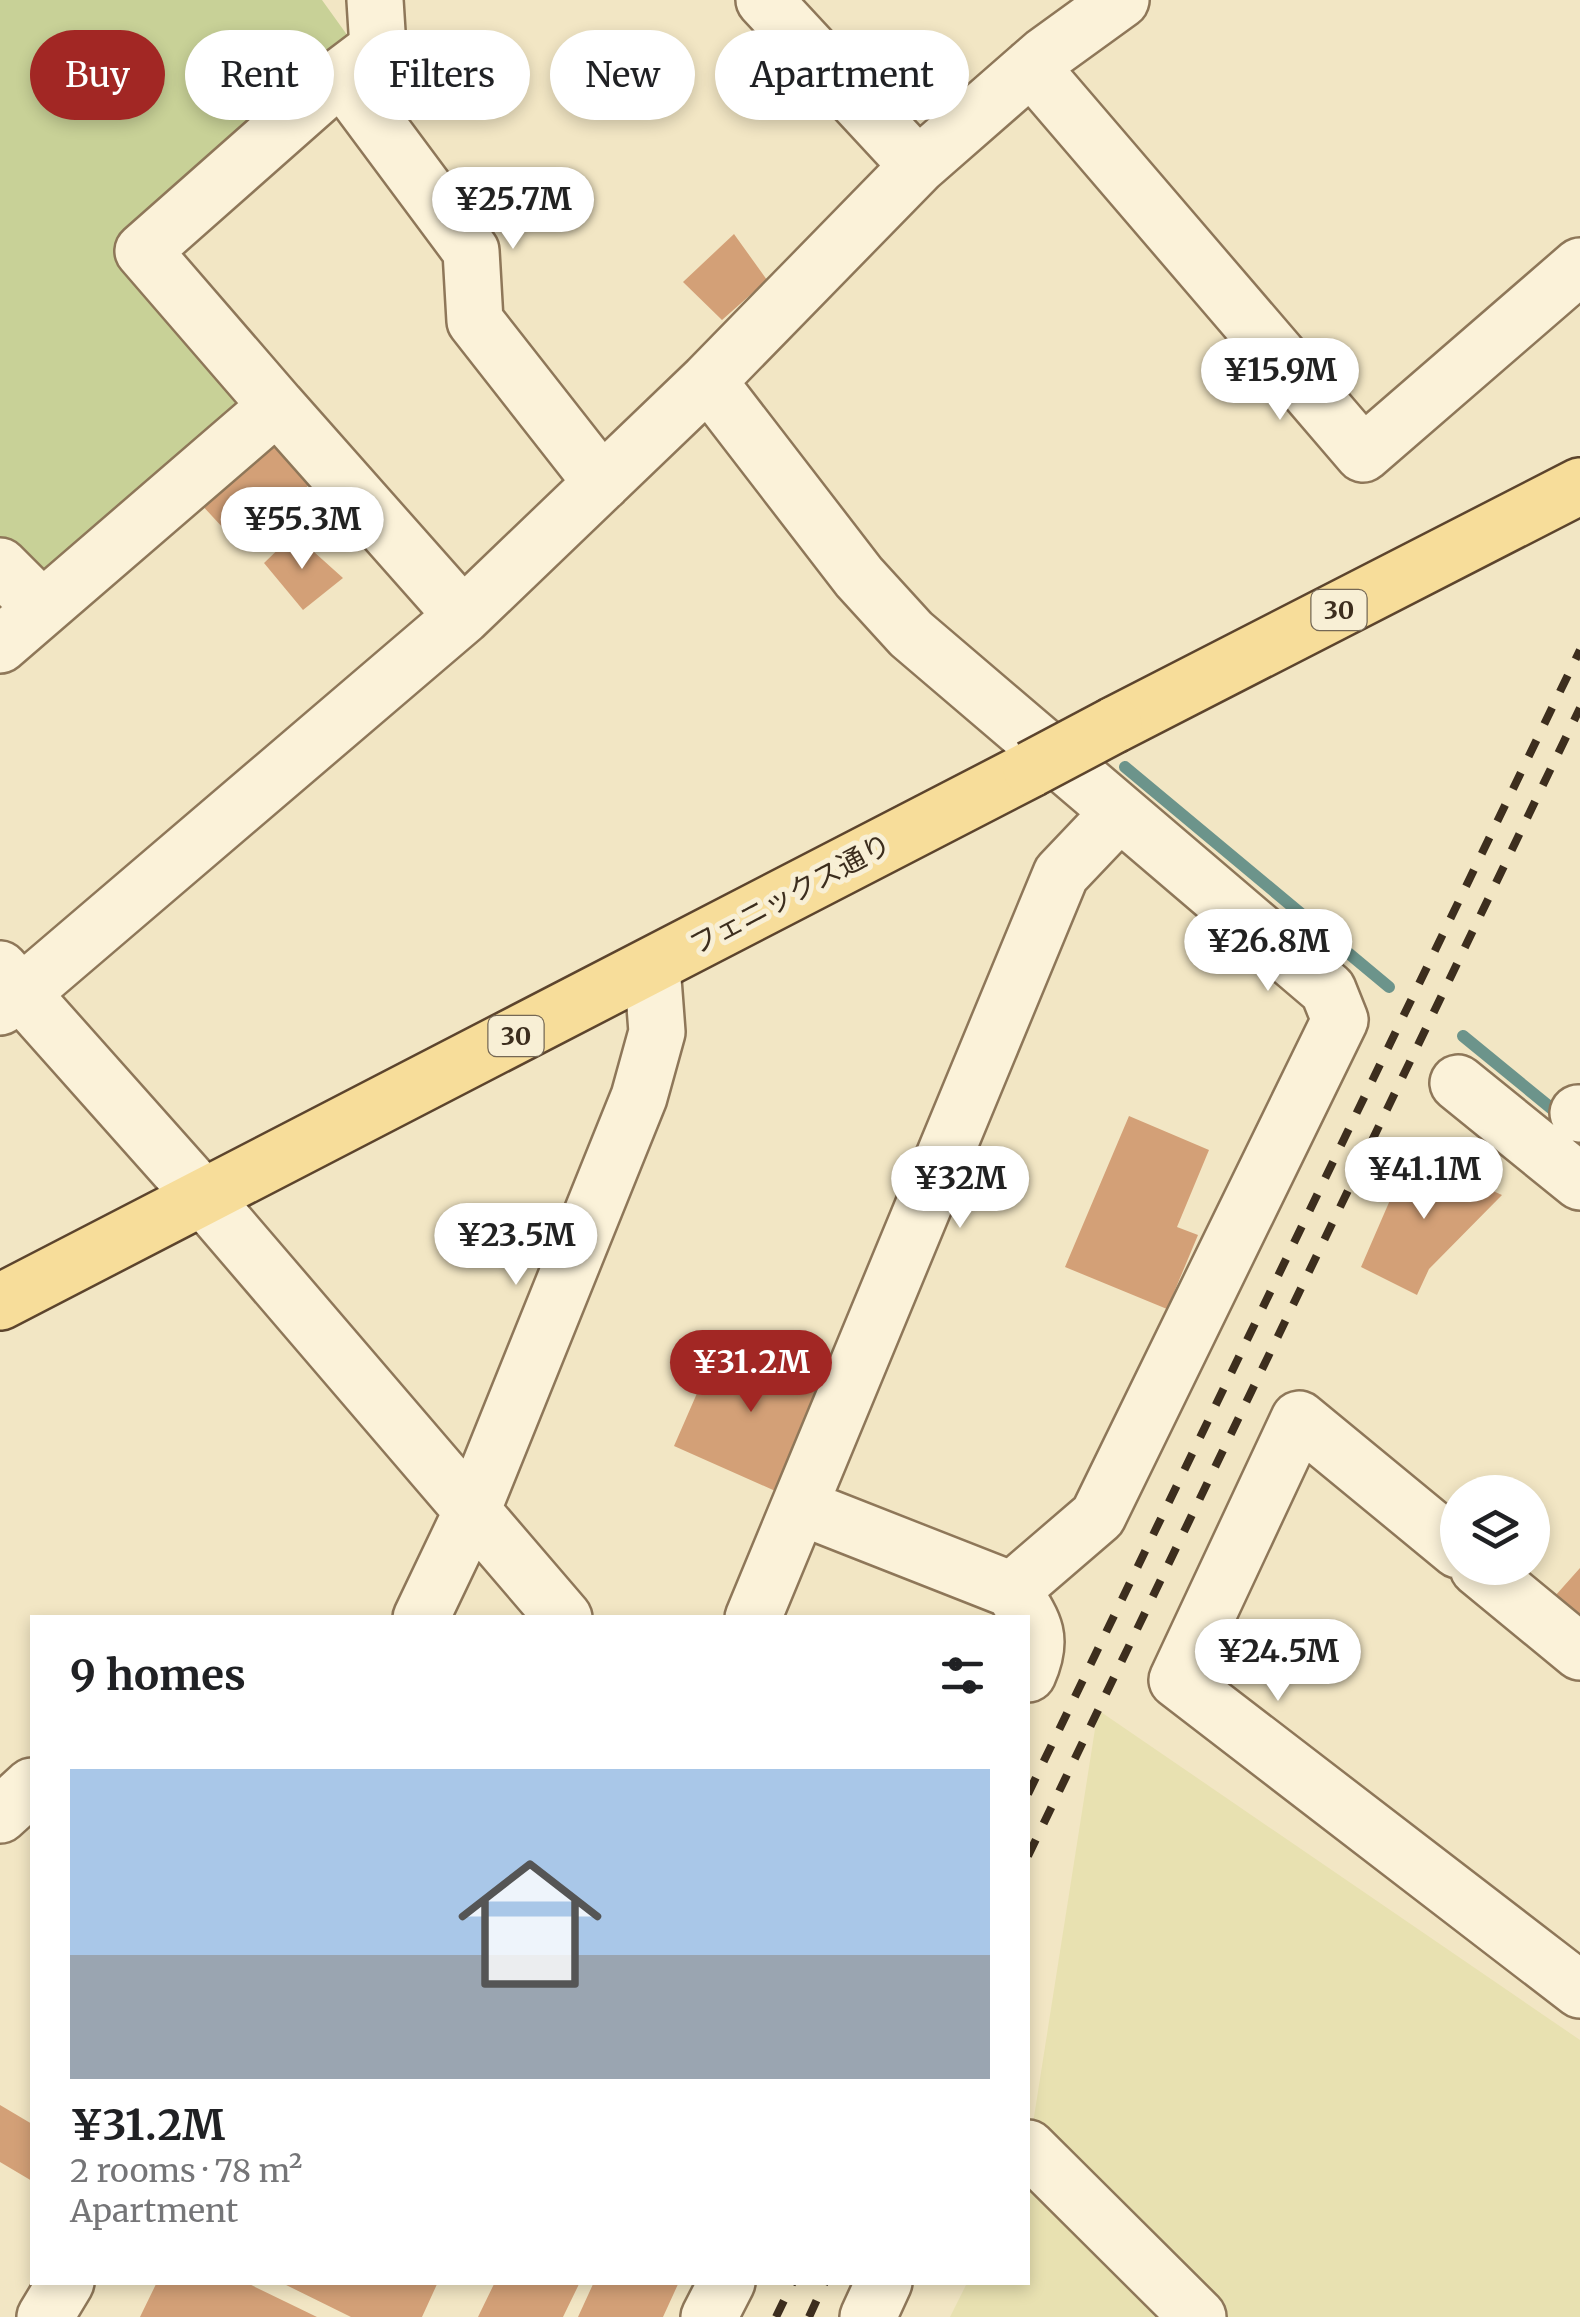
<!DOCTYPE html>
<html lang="en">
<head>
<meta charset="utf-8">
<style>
  :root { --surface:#fff; --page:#f2f2f2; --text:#202124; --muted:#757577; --line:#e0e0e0; --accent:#a22724 }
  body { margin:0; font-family:Merriweather,"Noto Sans JP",serif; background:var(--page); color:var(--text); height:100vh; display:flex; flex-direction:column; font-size:38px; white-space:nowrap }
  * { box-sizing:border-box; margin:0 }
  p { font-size:32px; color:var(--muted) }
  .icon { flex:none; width:55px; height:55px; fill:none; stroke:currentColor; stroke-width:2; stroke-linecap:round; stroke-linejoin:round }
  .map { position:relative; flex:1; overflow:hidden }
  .details { position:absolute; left:30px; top:1615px; width:1000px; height:670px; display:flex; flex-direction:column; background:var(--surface); border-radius:0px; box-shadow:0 5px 15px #0003 }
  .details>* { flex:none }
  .guide { position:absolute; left:30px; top:30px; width:1000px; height:90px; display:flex; gap:20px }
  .fabs { position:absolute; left:1440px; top:1475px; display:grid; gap:20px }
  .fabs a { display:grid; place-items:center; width:110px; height:110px; border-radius:50%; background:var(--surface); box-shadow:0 5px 15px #0003; font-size:50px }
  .price { position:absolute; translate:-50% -85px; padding:0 22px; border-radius:35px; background:#fff; color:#222; font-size:32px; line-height:65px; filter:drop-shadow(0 2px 5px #0008) }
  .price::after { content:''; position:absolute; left:50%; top:60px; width:30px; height:22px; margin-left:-15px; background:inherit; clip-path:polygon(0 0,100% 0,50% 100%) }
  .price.current { background:var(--accent); color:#fff }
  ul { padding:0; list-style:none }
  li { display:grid; align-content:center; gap:20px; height:530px; padding:0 40px }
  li+li { border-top:2px solid var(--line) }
  li span { display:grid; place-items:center; height:310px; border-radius:0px; color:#555 }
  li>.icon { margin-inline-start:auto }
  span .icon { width:180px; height:180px; fill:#fffc; stroke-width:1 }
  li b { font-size:42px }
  h2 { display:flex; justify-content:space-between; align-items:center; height:120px; padding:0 40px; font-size:42px }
  .chip { padding:0 35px; border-radius:45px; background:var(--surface); box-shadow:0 5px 15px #0003; font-size:35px; line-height:90px }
  .chip.current { background:var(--accent); color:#fff }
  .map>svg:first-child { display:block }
</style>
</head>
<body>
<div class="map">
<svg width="1580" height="2317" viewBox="0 0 1580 2317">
  <rect width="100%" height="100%" fill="#f2e6c4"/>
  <!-- farmland -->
  <path fill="#e8e1b1" d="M1098,1710L1580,2040V2317H950L967,2283L1028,2282V2155Z"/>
  <!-- green -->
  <path fill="#c8d197" d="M0,0H322L350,39L143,251L277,406L41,607L0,566Z"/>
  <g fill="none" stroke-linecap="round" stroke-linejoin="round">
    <!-- stream -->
    <path stroke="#6c948b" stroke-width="12" d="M1125,767L1389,987
      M1463,1036L1562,1117"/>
  </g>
  <!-- building -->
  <path fill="#d3a077" d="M734,234L767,280L722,320L683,282Z
    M274,435L309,485L237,543L199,502Z
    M294,534L343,578L303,610L264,563Z
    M1129,1116L1209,1150L1177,1227L1198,1235L1167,1309L1065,1267Z
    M1410,1154L1502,1195L1429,1269L1417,1295L1361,1267Z
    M722,1336L827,1381L782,1494L674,1446Z
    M1580,1568V1616L1555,1596Z
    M0,2105L32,2124V2181L0,2162Z
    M157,2282H245L317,2317H140Z
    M280,2282H438L422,2317H351Z
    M495,2282H580L563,2317H478Z
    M594,2282H679L663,2317H578Z"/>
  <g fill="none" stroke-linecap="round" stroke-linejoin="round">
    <!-- minor casing -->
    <g stroke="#8e7759" stroke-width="60">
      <path id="minor" d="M764,0L918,166
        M1031,67L1363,454L1580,266
        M341,76L471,251L475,321L602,483
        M708,381L859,577L911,634L1328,990L1340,1020L1098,1516L1012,1590L801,1507
        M277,406L463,616
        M0,566L41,607
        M0,645L277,406L143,251L341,76L378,48L375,0
        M0,969L203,1197L564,1618
        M0,1007L23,992L463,616L708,381L918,166L1045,55L1121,0
        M1458,1083L1580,1182
        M1578,1113L1580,1114
        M1458,1550L1299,1419L1177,1680L1580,1990
        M1478,1568L1580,1652
        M1012,1590C1033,1622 1045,1636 1028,1674
        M421,1618L472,1511L639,1097L657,1032L652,966
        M753,1618L1061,874L1119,813
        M0,1815L32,1786
        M1028,2148L1198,2317
        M45,2317L66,2282
        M709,2317L727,2282
        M868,2317L884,2282"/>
    </g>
    <!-- major casing -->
    <g stroke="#5c442d" stroke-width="60">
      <path id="major" d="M1114,725L1580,486
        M0,1302L1031,769"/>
    </g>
    <!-- minor -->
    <use href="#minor" stroke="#fbf2d9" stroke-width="55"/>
    <!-- major -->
    <use href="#major" stroke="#f7dd9a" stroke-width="55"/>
    <!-- rail -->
    <path stroke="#3d2e1e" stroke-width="8" stroke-dasharray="18 18" stroke-linecap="butt" d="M1028,1794L1580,650
      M1028,1856L1580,708
      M776,2317L793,2282
      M809,2317L825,2282"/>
    <!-- major-bridge casing -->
    <g stroke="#5c442d" stroke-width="60" stroke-linecap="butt">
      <path id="major-bridge" d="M1031,769L1114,725"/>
    </g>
    <!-- major-bridge -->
    <use href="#major-bridge" stroke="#f7dd9a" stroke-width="55"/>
  </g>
  <g text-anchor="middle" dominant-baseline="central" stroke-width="10" stroke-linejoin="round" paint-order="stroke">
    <!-- shield labels -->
    <g fill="#f8efd5" stroke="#756855" stroke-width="2.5">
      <rect x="1311.5" y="590" width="55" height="40" rx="8"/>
      <rect x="488.5" y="1016" width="55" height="40" rx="8"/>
    </g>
    <g font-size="25" font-weight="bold" fill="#3d2e1e">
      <text x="1339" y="610">30</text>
      <text x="516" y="1036">30</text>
    </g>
    <!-- street labels -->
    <g font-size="28" fill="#3d2e1e" stroke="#f8efd5">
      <text transform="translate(790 894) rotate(-28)">フェニックス通り</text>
    </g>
  </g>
</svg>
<div class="fabs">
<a><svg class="icon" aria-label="layers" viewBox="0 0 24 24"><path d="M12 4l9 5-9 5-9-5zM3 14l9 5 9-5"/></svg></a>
</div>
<b class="price" style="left:513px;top:252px">¥25.7M</b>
<b class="price" style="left:1280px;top:423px">¥15.9M</b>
<b class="price" style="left:302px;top:572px">¥55.3M</b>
<b class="price" style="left:1268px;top:994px">¥26.8M</b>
<b class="price" style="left:1424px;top:1222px">¥41.1M</b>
<b class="price" style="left:960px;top:1231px">¥32M</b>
<b class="price" style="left:516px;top:1288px">¥23.5M</b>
<b class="price current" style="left:751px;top:1415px">¥31.2M</b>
<b class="price" style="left:1278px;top:1704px">¥24.5M</b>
<div class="guide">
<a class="chip current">Buy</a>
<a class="chip">Rent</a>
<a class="chip">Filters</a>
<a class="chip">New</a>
<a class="chip">Apartment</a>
</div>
<section class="details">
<h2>9 homes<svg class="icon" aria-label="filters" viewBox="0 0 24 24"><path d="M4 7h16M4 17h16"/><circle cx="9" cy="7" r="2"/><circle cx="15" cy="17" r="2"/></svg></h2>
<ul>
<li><span style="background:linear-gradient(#a9c7e8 60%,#9aa5b1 0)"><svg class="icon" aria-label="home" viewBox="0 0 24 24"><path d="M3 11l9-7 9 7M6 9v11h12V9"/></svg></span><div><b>¥31.2M</b><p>2 rooms · 78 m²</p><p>Apartment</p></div></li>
</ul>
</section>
</div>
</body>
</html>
